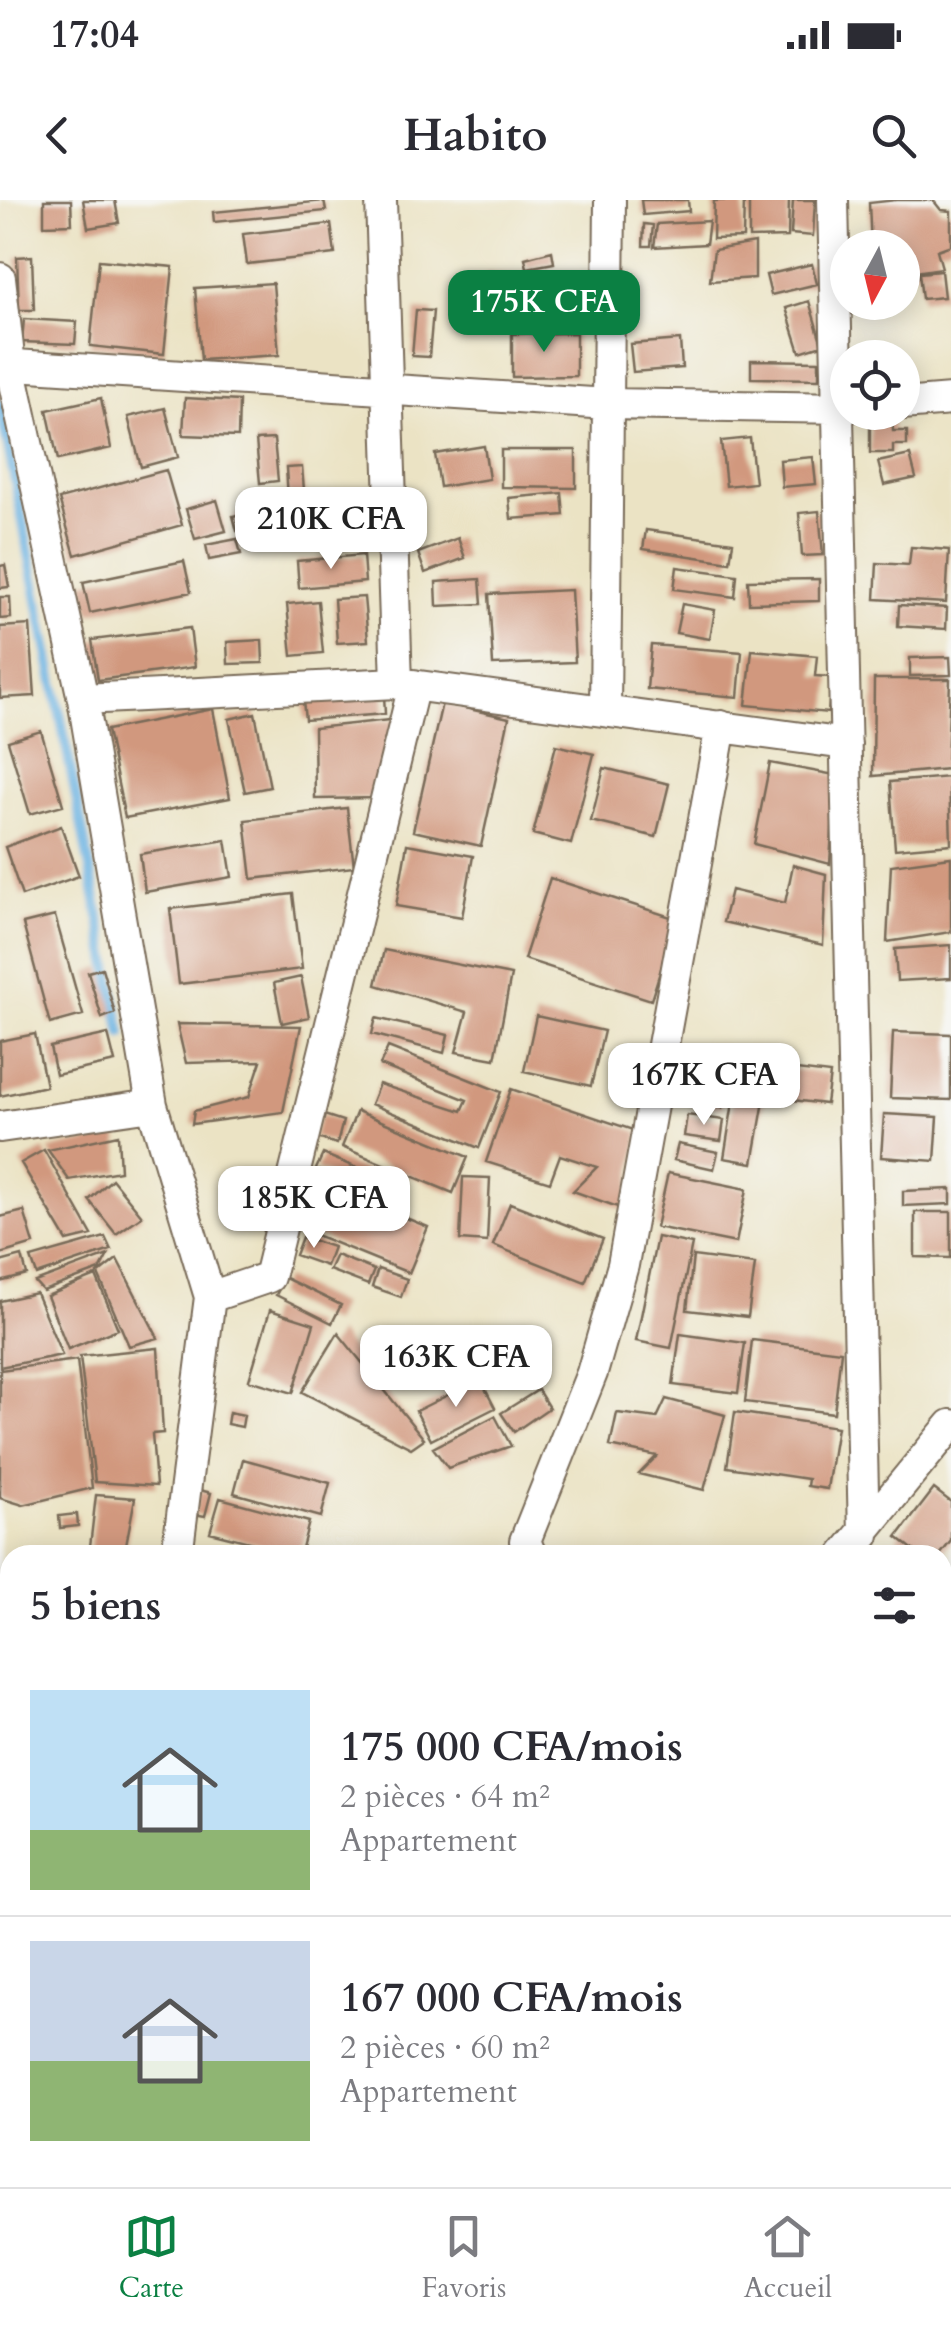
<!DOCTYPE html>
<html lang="fr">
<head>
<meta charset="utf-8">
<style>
  :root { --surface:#fff; --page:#f7f7f7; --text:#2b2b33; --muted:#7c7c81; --line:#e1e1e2; --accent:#0b8043 }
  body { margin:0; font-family:Cardo,serif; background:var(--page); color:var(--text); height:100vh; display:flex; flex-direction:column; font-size:38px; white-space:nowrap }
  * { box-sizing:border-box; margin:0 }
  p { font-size:32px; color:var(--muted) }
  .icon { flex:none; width:55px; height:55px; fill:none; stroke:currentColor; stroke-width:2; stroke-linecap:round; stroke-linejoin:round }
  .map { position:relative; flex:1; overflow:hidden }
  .drawer { position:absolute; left:0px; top:1345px; width:952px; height:642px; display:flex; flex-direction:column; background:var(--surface); border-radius:30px 30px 0 0; box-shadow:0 5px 25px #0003 }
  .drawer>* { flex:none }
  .needle { width:65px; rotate:187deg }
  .controls { position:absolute; left:830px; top:30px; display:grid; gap:20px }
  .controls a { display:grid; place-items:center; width:90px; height:90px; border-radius:50%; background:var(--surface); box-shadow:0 5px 25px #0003; font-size:50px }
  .price { position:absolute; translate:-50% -85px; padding:0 22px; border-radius:20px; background:#fff; color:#222; font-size:32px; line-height:65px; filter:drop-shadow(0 2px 5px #0008) }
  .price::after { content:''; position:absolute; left:50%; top:60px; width:30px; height:22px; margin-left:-15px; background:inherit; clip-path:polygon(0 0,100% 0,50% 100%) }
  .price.current { background:var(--accent); color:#fff }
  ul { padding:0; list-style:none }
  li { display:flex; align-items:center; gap:30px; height:250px; padding:0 30px }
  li+li { border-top:2px solid var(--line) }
  li span { display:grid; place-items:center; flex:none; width:280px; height:200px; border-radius:0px; color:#555 }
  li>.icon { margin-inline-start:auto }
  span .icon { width:120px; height:120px; fill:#fffc; stroke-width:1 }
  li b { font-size:42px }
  h2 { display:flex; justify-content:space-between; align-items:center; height:120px; padding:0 30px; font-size:42px }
  .status { display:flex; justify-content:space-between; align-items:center; height:70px; padding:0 50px; background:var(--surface); direction:ltr }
  .status svg { height:28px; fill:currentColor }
  header { display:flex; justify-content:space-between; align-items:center; height:130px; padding:0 30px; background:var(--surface); font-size:45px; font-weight:800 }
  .menu { display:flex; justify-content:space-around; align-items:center; height:140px; border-top:2px solid var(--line); background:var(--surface); font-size:28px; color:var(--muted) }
  .menu a { display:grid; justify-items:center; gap:5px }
  .menu .current { color:var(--accent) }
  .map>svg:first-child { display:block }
</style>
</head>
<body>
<div class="status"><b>17:04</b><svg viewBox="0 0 49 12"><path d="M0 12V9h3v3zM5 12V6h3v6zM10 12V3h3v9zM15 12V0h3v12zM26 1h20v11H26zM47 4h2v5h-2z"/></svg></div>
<header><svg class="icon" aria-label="back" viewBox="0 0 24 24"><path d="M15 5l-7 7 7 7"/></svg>Habito<svg class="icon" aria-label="search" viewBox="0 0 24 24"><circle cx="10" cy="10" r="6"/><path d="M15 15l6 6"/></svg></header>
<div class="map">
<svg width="951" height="1987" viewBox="0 0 951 1987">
  <rect width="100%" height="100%" fill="#f6f6f2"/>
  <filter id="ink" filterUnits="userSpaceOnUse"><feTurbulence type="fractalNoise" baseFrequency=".01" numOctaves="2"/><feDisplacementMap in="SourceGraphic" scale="20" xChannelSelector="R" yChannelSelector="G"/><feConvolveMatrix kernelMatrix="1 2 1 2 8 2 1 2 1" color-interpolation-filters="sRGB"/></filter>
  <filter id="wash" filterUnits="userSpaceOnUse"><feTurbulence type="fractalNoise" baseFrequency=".0048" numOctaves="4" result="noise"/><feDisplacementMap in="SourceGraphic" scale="40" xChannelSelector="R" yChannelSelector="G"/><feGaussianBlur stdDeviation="2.25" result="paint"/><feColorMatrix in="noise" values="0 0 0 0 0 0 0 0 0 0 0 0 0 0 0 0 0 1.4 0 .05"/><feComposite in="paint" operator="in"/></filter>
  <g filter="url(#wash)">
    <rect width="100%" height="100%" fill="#ebe3c4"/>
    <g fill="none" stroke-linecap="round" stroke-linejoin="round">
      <!-- stream -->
      <path stroke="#6bb2e2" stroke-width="10" d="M0,204L122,834"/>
    </g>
    <g id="blocks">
      <!-- building -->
      <path fill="#d1987e" d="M44,0H71L72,24L44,25Z
        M83,0H115L119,23L88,28Z
        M641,0H688L689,11L643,15Z
        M744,0L743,38L713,39L714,1Z
        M789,0L788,37L749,38V1Z
        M793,0H815L813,36L791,34Z
        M896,0H933L941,10L951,11V45L937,50L942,68L902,74V48H871L869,3Z
        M324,1L326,11L214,22L213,12Z
        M709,21L706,44L654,47L657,24Z
        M331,24L335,54L247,64L243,34Z
        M644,24L653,25L651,46H643Z
        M755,43V78L710,81L714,50Z
        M552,51L554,63L527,68L525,58Z
        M32,56L34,110H19L17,57Z
        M99,60L173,67L164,154L90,146Z
        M812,64L817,84L771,95L766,75Z
        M941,71L944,97L922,99L919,73Z
        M486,73L521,77L516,122L480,118Z
        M273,83L279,155L201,160L195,88Z
        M809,101L822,145L800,152L786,108Z
        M416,110L433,111L429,157L412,156Z
        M24,119L77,122L75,144L22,142Z
        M576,133V176L512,177V134Z
        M680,140L682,168L633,172L630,144Z
        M751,160L819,161V179L751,178Z
        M101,198L111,248L58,260L47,210Z
        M185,198L239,201L238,237L183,235Z
        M165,208L178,257L141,267L128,217Z
        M892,216L893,231H907V245H893V253H870V217Z
        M750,238L755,283L726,286L721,241Z
        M274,239L278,281L260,283L256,240Z
        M484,246L489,279L440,287L435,254Z
        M501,250H576V288L501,287Z
        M910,255L916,278L884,285L878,262Z
        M813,257L816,284L782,287L780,260Z
        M302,267L307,325L290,326L286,268Z
        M166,270L182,325L75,355L59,299Z
        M562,293L564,315L511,319L509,298Z
        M359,297L361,338L303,340L301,328L337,320L336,300Z
        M217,300L226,331L195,339L186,309Z
        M268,308L272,323L237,331L233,316Z
        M819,311L823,355L802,356L799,313Z
        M646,330L733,342L730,362L643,349Z
        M286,332V343L249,345L248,334Z
        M458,338L465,358L425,373L418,353Z
        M237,339L241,354L209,360L206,345Z
        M911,347L949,350L946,403L875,399L877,363L909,365Z
        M363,355L365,382L299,388L297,361Z
        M184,361L191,392L90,413L83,382Z
        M5,365L9,387L0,388V366Z
        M677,367L737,375L735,397L674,389Z
        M480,379L482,404L437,406L436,382Z
        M819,379V401L749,403L748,380Z
        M571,390L575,462L493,465L489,394Z
        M0,397H10L11,418L0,419Z
        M364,397L368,441L337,443L334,399Z
        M318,401L323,453L292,456L287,404Z
        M682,404L715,410L710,439L676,433Z
        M899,405L947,408L946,429L898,426Z
        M30,425L35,496L0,498V427Z
        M190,428L195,467L98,480L92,440Z
        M262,440L263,463L228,464L227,442Z
        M651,445L742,452L738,497L647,489Z
        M752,450L817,456L815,476L831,477L828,513L746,505Z
        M950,457L951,475L910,476V458Z
        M874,479H950L947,569L873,576Z
        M384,495L385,514L305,520L303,501Z
        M442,503L509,518L481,646L413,631Z
        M213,509L230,598L125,618L107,530Z
        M255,513L270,587L245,592L229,519Z
        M399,519L381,598L315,599L314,528Z
        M41,531L63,605L30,614L8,541Z
        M556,545L594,554L571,644L533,634Z
        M770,563L835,575L830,664L754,644Z
        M604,568L669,584L656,637L591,621Z
        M949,577L951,644L895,649L890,582Z
        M347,608L354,667L252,679L245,620Z
        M61,626L79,676L22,696L5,647Z
        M226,640L232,677L145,692L140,654Z
        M407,644L473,656L462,717L396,706Z
        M951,657V732L887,742L891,665Z
        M793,665L826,674L823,745L723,722L731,690L785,703Z
        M550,678L677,719L651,800L524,759Z
        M293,694L302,769L179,784L170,709Z
        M55,716L83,815L50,824L23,724Z
        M951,745V778L897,781L895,749Z
        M384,750L511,775L495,859L456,852L467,812L376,785Z
        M102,768L115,813L102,818L88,772Z
        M301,777L309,817L282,823L274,783Z
        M536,816L604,831L591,886L524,871Z
        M376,818L448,835L444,853L372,834Z
        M177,824L301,826L283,912L192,924L194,911L249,897L261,861L186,863Z
        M893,832L951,834V900L890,898Z
        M35,834L46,886L0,896V841Z
        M108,834L115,862L56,875L50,847Z
        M388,847L501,892L479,948L371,904L379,884L462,911L467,900L380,865Z
        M738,863L830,874L826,904L735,893Z
        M690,885L725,890L722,908L687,902Z
        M511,889L639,932L626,1010L573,991L597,967L560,955L550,982L486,962Z
        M734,896L764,901L753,963L724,958Z
        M357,911L468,957L453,993L342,947Z
        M321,914L343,921L337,944L313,937Z
        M884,914L938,917L935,961L881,957Z
        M687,915L724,920L721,941L684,936Z
        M118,935L120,971L69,980L48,950Z
        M678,944L718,952L714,969L674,960Z
        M44,950L92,1035L67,1041L21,963Z
        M323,954L367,972L361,988L316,969Z
        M668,973L747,989L736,1043L656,1027Z
        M463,977L490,978L487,1042L460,1040Z
        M112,979L142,1016L116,1034L89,1000Z
        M325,985L428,1027L409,1073L306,1031Z
        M231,987L262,994L257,1017L225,1011Z
        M951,989V1004L903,1006V991Z
        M510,1003L603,1039L585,1082L493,1045Z
        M24,1011L34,1044L0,1054V1017Z
        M915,1012H951V1058L915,1057Z
        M105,1037L111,1050L37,1075L31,1058Z
        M302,1037L333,1047L326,1066L295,1055Z
        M657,1037L692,1044L671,1148L636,1141Z
        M108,1055L100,1070L43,1091L35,1082Z
        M336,1055L374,1070L368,1085L329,1070Z
        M22,1056L27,1075L0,1082V1062Z
        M693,1056L755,1064L748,1117L687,1110Z
        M117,1059L158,1138L129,1146L98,1074Z
        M378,1069L407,1079L401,1097L372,1087Z
        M96,1076L118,1129L68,1149L47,1096Z
        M285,1078L341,1105L332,1123L276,1095Z
        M36,1093L62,1155L0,1167V1101Z
        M270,1110L314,1124L293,1193L249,1180Z
        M338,1133L424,1239L411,1248L302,1192Z
        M680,1134L745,1143L738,1193L673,1185Z
        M752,1140L841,1151L834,1213L745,1202Z
        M158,1148L163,1233L152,1234L156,1286L95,1282L80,1156Z
        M77,1160L92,1288L23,1305L0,1298V1170Z
        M480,1179L495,1208L431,1240L416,1211Z
        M538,1190L549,1208L514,1232L501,1213Z
        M666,1199L725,1215L704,1290L639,1274L657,1256L610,1246L617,1213L657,1218Z
        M229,1212L244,1215L242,1227L227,1224Z
        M735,1212L837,1227L827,1289L807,1286L808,1279L727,1267Z
        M495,1216L511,1246L448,1268L433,1248Z
        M243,1259L330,1283L321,1317L234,1293Z
        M934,1289L951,1302V1341L940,1355H920L897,1337Z
        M200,1290L211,1293L205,1316L194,1314Z
        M96,1295L135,1298L124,1355H89Z
        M220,1298L309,1322L300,1355L210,1332Z
        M77,1314L78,1326L60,1328L59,1316Z
        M951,1512V1565L942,1572V1519Z
        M0,1806L10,1821V1843L0,1849Z
        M0,1928L10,1945V1979L0,1984Z
        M240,1978H291V1979L243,1987Z
        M306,1978H344L350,1987H310Z
        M488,1978H501L507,1987H473Z
        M516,1978H574L561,1987H523Z
        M692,1978H721L708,1987H699Z
        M865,1978H892L900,1987H855Z"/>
    </g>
  </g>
  <g filter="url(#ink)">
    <use href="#blocks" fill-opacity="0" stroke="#796b58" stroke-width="2.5"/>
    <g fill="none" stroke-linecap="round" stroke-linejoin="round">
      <!-- minor casing -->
      <g stroke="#796b58" stroke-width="34">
        <path id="minor" d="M381,0L397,483
          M833,0L864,1335
          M0,78L10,165L83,499L152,905L210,1097L177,1355
          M0,164L608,204L848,208
          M902,204L951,200
          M83,499L397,483L846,544
          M605,511L610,0
          M0,927L152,905
          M210,1097L269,1077L414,485
          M531,1355L525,1341L592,1173L623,1065L721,526
          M844,1355L951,1225
          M0,1455L10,1526
          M0,1681L10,1673
          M0,1779L10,1791
          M169,1978L178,1987
          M45,1987L60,1978
          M399,1987L412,1978
          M749,1987L762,1978"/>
      </g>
      <!-- minor -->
      <use href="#minor" stroke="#fff" stroke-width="30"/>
    </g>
  </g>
</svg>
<div class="controls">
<a><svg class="needle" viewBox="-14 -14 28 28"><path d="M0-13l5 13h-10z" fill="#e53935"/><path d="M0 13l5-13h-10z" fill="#7c7c81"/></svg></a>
<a><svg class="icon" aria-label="locate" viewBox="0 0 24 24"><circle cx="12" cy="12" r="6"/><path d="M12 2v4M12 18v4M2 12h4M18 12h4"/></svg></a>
</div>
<b class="price current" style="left:544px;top:155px">175K CFA</b>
<b class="price" style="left:331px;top:372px">210K CFA</b>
<b class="price" style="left:704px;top:928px">167K CFA</b>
<b class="price" style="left:314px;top:1051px">185K CFA</b>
<b class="price" style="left:456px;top:1210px">163K CFA</b>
<section class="drawer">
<h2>5 biens<svg class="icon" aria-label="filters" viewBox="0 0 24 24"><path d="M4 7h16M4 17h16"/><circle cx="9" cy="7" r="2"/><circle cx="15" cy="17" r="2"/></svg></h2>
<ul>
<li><span style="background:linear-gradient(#bfe0f5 70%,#8fb573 0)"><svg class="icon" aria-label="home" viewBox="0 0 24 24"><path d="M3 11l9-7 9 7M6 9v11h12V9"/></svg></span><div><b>175 000 CFA/mois</b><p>2 pièces · 64 m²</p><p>Appartement</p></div></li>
<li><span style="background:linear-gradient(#c9d6e8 60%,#8fb573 0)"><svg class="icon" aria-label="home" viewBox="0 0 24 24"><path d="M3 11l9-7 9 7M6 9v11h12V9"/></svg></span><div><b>167 000 CFA/mois</b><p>2 pièces · 60 m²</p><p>Appartement</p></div></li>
</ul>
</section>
</div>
<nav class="menu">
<a class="current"><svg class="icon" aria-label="map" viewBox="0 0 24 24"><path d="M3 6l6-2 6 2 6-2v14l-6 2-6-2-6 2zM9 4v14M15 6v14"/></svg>Carte</a>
<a><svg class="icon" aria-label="saved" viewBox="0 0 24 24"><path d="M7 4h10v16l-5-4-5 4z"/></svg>Favoris</a>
<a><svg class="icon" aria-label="home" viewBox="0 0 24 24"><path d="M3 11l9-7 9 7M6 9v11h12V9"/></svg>Accueil</a>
</nav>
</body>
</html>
